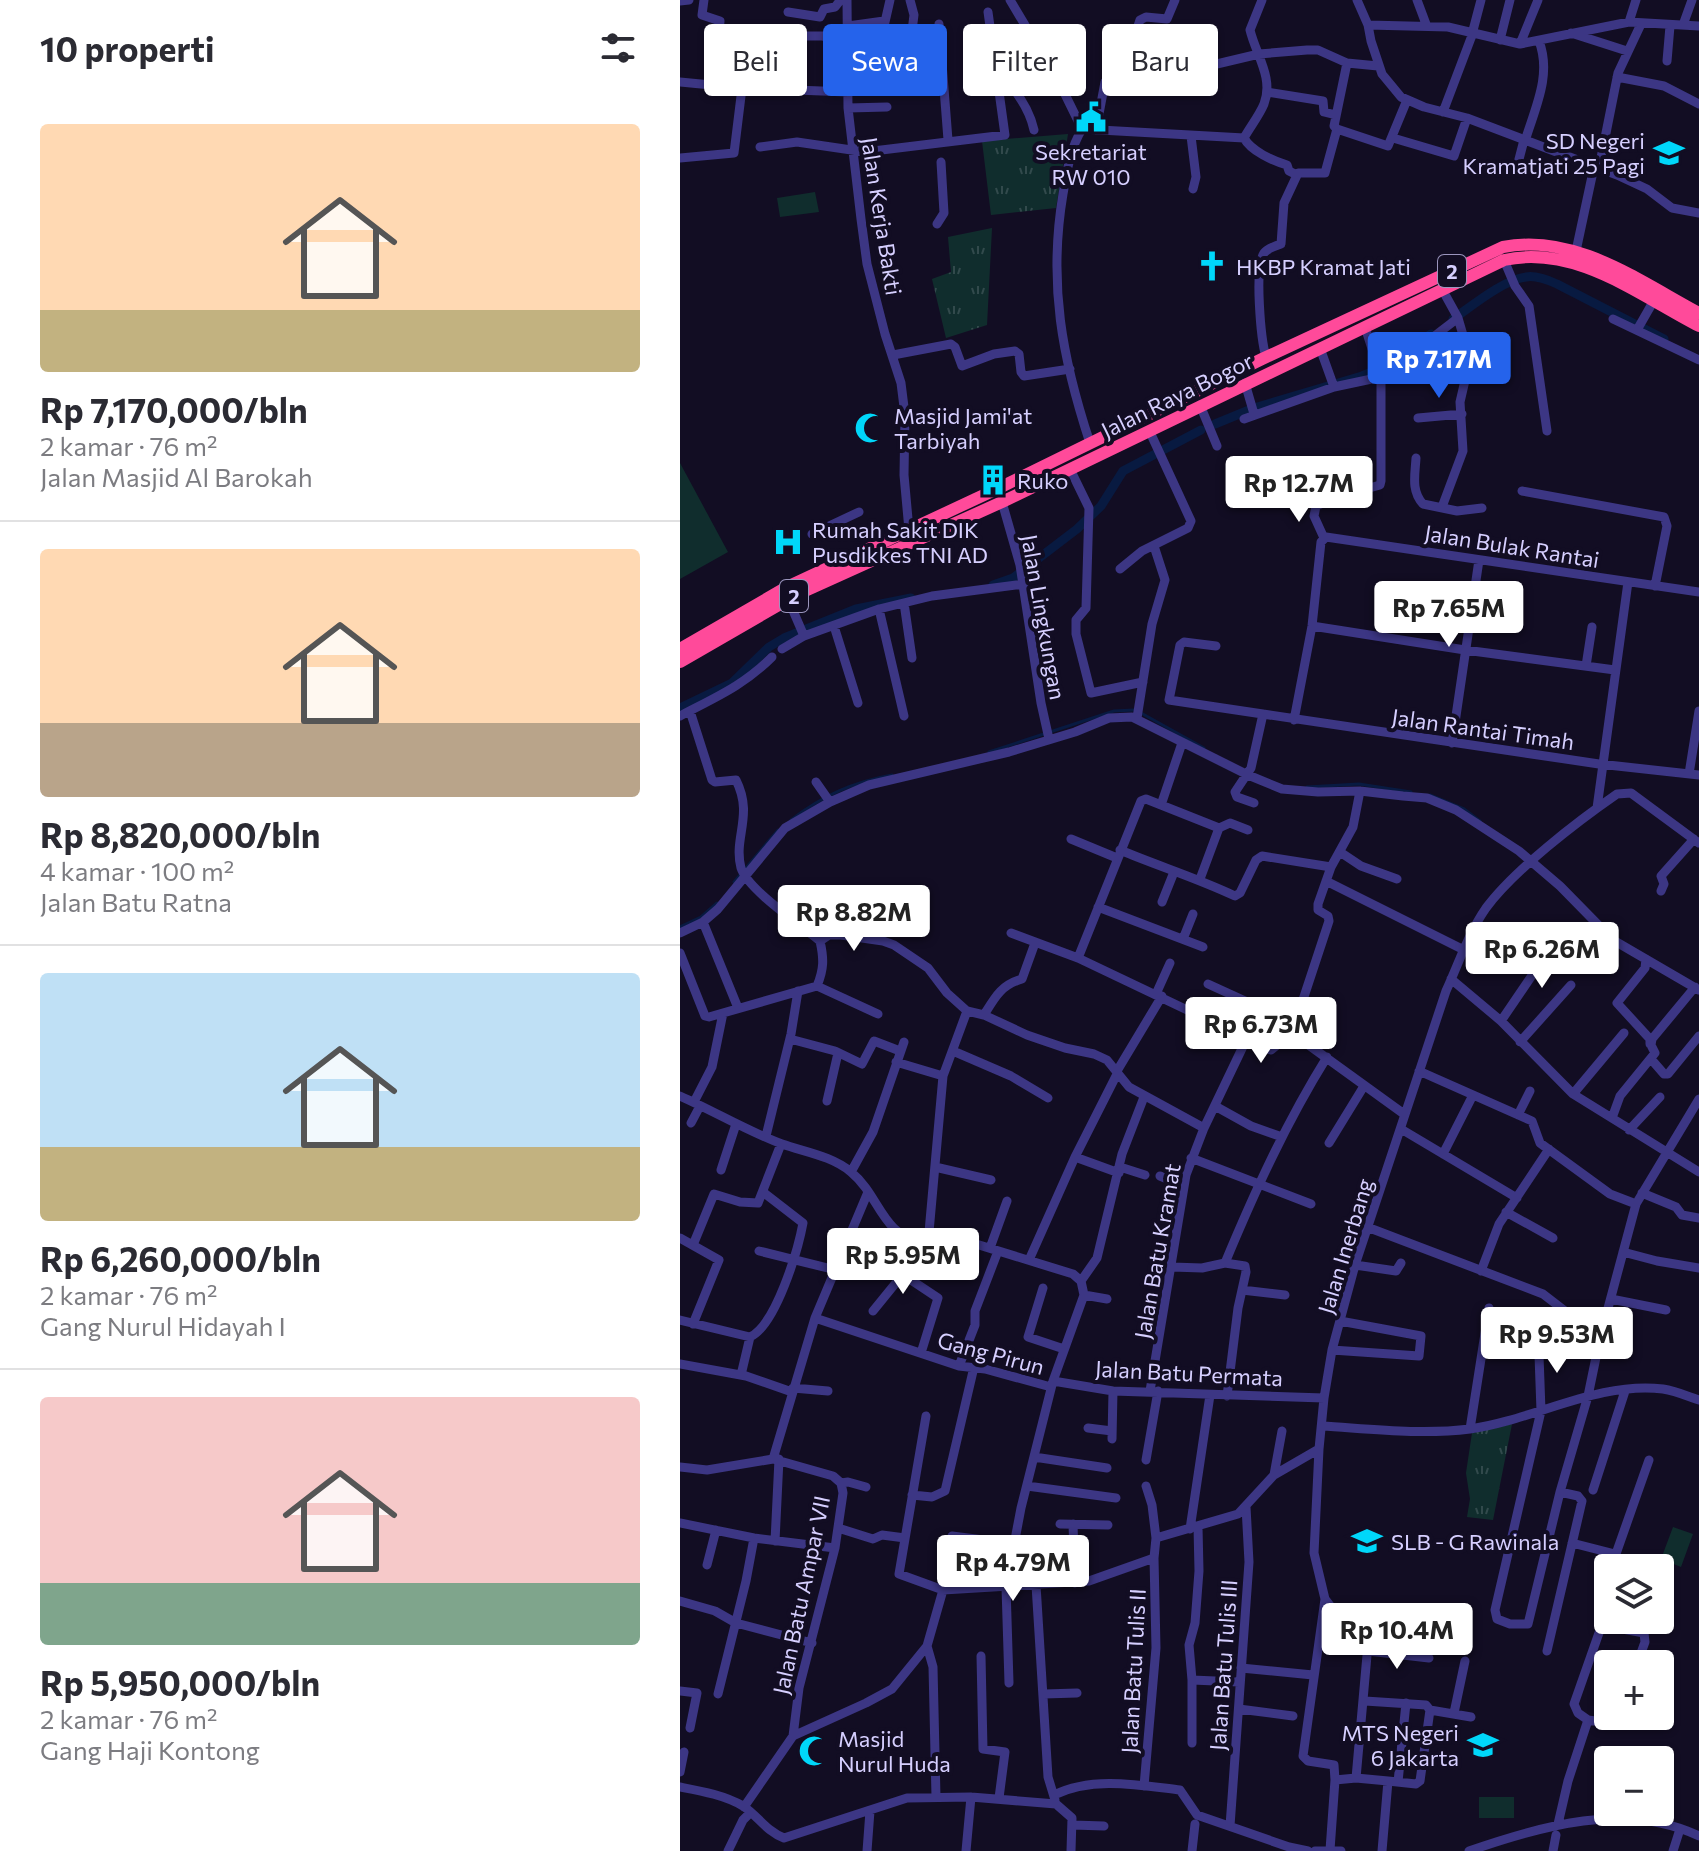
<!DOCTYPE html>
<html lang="id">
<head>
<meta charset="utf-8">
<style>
  :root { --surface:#fff; --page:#f7f7f7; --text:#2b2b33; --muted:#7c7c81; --line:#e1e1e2; --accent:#2563eb }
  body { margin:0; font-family:Commissioner,sans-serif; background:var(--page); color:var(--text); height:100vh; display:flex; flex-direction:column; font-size:30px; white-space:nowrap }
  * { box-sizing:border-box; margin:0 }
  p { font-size:26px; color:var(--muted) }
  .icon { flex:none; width:44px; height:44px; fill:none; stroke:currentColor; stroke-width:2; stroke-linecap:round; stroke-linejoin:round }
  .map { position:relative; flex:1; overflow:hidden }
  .drawer { display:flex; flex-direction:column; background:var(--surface); width:680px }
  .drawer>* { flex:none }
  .guide { position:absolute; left:24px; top:24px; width:760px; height:72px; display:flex; gap:16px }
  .fabs { position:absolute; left:914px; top:1554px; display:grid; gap:16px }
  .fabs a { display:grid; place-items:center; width:80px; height:80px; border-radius:8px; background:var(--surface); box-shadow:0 2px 6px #0004; font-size:40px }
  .price { position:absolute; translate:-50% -68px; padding:0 18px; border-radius:8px; background:#fff; color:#222; font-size:26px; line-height:52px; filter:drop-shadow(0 2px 4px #0008) }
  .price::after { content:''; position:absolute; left:50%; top:48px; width:24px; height:18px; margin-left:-12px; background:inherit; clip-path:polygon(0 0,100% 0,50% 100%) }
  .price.selected { background:var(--accent); color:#fff }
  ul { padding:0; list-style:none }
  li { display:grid; align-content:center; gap:16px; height:424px; padding:0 40px }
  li+li { border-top:2px solid var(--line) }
  li span { display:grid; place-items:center; height:248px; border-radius:8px; color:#555 }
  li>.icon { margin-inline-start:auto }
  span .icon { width:144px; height:144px; fill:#fffc; stroke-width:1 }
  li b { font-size:34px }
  h2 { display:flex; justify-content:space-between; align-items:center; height:96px; padding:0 40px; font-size:34px }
  .chip { padding:0 28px; border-radius:8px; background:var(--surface); box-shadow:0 2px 6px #0004; font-size:28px; line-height:72px }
  .chip.selected { background:var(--accent); color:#fff }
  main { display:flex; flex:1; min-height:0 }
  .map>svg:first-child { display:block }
</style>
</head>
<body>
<main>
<section class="drawer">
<h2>10 properti<svg class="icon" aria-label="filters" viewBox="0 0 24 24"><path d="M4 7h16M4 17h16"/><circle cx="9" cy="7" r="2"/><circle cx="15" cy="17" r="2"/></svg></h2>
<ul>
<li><span style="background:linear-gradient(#ffd9b3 75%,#c2b280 0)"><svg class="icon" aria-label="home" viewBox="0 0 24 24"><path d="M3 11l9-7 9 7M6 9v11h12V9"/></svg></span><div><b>Rp 7,170,000/bln</b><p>2 kamar · 76 m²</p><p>Jalan Masjid Al Barokah</p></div></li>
<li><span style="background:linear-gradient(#ffd9b3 70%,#b9a48a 0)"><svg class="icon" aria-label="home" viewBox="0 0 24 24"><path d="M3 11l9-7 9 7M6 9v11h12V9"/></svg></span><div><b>Rp 8,820,000/bln</b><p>4 kamar · 100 m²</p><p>Jalan Batu Ratna</p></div></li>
<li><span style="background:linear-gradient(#bfe0f5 70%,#c2b280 0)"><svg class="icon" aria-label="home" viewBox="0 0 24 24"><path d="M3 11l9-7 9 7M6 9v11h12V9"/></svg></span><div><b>Rp 6,260,000/bln</b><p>2 kamar · 76 m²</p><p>Gang Nurul Hidayah I</p></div></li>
<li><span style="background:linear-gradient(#f6c9c9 75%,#7fa58c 0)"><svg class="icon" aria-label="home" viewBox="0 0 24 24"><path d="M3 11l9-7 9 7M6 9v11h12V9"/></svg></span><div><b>Rp 5,950,000/bln</b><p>2 kamar · 76 m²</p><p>Gang Haji Kontong</p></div></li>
</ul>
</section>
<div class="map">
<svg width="1019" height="1851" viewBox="0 0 1019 1851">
  <defs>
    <pattern id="grass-tufts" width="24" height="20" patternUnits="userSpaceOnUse" patternTransform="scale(2)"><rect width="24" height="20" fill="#102d2d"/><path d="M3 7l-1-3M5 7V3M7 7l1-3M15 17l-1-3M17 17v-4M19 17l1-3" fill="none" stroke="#324a4c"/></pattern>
  </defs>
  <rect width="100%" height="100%" fill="#120d23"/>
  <!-- grass -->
  <path fill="url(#grass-tufts)" d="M388,134L376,208L311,215L302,141Z
    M312,228L307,325L266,338L252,279L271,272L268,237Z
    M832,1424L813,1520L787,1517L790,1499L786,1473L792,1433Z"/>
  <!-- pitch -->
  <path fill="#102d2d" d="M135,192L139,212L100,217L97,198Z
    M0,463L48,552L0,579Z
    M993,1527L1013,1534L1001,1567L981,1559Z
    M799,1797H834V1818H799Z"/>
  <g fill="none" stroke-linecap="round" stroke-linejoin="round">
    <!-- stream -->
    <path stroke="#081a41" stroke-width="3" d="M461,713L524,748
      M309,752L434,711L454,710
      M627,787L679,784L731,792
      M750,795L784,809L800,821
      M111,820C142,796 173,782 212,775
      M54,882L98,830
      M0,927L21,917L37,903"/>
    <!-- canal -->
    <path stroke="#081a41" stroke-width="9" d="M773,319C792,306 823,280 846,277C856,275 868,280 877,284L984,339
      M535,424L574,408L682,376L706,366L751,334
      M313,585L333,578L397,529L421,506L443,471L521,430
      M0,708L52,683L89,647L104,638L176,609L231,598"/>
    <!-- minor -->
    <path stroke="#3c3684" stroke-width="9" d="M24,0L22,15L40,21L37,54L39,85
      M167,0L168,108L181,219L187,264L205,334L221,383L225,415L224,475L229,530
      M330,0L379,82L402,129
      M495,0L487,19L466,17L460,20L444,69L481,73L503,72L579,54L627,50H638L667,63L698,66
      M677,0L688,25L691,41L702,74L721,97L744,107L787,118L937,175L967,189L992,208L1019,213
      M737,0L746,24
      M0,1L9,0
      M108,12L140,17L144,9L155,7L159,2
      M949,22L956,0
      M259,24L268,140
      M688,25L768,27L840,44L949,22L1019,26
      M1003,25L1012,0
      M168,26L204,21
      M891,33L947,51
      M820,40L830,0
      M38,42L72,49L81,38L109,43L121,36H142L168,40
      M840,44L858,0
      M987,61L990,26
      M168,64L227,70L234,15L230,0
      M195,66L210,0
      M316,69C333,86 349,106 354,130
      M937,77L984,86L1019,104
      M0,82L62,88L168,92
      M587,92L643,101L644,112L656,115
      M168,108L207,107
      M763,112L791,38L801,0
      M402,129C390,149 387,171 383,194C368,283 382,358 410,443
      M402,129L564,138
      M657,129L708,146L727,100
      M416,130L425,82
      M511,136L516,177L513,189
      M564,138C570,127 579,116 584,104C594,78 576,55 570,30L582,0
      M564,138C571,151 593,161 607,165L609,171L617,175
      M713,138L774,156L787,118
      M845,141C855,108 872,75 859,41
      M80,147L117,142L185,152L325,135L308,12
      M0,158L54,153L62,88
      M837,167L844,140
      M919,168L938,73L961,24
      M257,224L264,213L261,162
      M896,251L914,167
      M824,260L835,286L849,306L867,431
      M762,289L778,318
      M933,319L1019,360
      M957,330L973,302
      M640,348L654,387
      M213,355L271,344L275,347L282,366L314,354L335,351L339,354L341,372L344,376L390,369
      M586,357C581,340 574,268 584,253C587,249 595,246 601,244L604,203L618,173H645L657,129L654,126L667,63
      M565,383L574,414
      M520,405L537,446
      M738,418L782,414
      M564,419L654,387L701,377L778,318L790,359L780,402L783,451L762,507
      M736,458C735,475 731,491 743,504L777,511L802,508
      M390,469L409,508L406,608L396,620V634L411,693L463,682
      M842,491L984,517L987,526L975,586
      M322,502L340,565L361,703L369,739
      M132,534L179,512
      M644,538L634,516L636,506L657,497L700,485L701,481V377L685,327
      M440,569L462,551L508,528L511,521L469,430
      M108,599L124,636
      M224,603L232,658
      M199,609L224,716
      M154,626L178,703
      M632,626L785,650L935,670
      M536,646L504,642L500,645L489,700L919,764L1019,775
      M102,649L124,636L199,609L252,596L344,584
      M906,666L912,627
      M10,711L32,780L35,782L56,780C74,816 53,837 61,868C68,890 121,925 140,941
      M0,716C36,697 63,686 92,657
      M457,718L472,624L485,580L474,546
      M614,720L632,626L641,542L646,537L1019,592
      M772,743L799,560
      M1009,774L1019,711
      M136,782L150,802
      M574,803L557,797L555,792L571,768L583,714
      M481,805L502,743
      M917,808L948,582
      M539,828L550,823L568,830
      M391,839L437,858
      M440,850C478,866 517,878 555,896L560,893L576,860L582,856L651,867
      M660,852L681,866L717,879
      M646,881L782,949
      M981,891L984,884L981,876L1014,839
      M482,902L494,872
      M418,907L523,947
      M23,922L58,1008
      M0,933L23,922L38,909L105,828L150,802L189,785L329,752L395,732L429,718L452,717L568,775L602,789L638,792L680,791L723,796L747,798L776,810L839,851L880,886L933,940L1019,990
      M331,933L398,958L522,1017
      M503,939L513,914
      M140,941L149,935H161L203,941L214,945L248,968L267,993L287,1011L304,1015L347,1035L385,1048L414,1054L427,1060L449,1087L524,1128
      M0,953L25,1016L29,1017L137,986C144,969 144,959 140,941
      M398,958L461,801L466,799L539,828L520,879
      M966,959L965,968L937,1003L970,1039V1044
      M771,979L821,1021L893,1094L1019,1172
      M528,984L574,1005L576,1016L568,1036
      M137,986L198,1014
      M476,994L490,963
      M304,1015C315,997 321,985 342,979L355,943
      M821,1021L855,971L882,943
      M612,1033L649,921L648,916L638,910V904L651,867L673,827L680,791
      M110,1039L155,1051L182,1064L194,1041L220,1051
      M840,1042L891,985
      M273,1051L331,1076L368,1098
      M971,1059L984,1074H988L1019,1036
      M216,1062L263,1076
      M437,1071L482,996
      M739,1071L852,1121L860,1143L930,1194L956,1204
      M893,1094L944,1033
      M0,1096C34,1111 67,1131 102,1144C125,1152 152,1156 171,1172C201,1197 200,1234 244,1244
      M147,1101L158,1053
      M14,1102L32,1067L43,1013
      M535,1106L571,1126L602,1137
      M838,1115L850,1091
      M932,1118L940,1096L975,1053L971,1045L972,1039L1015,987
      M11,1123L20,1106
      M721,1129L837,1198
      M949,1130L980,1097
      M86,1136L111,1034L118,991
      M649,1143L684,1086
      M763,1154L793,1095
      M395,1157L439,1173
      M511,1158L631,1204
      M255,1167L311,1180
      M440,1167L465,1175
      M41,1170L56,1124
      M171,1172L193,1132L224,1042
      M480,1176L504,1186
      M962,1193L996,1207L1002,1215L1019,1218
      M826,1212L873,1238
      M687,1227L863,1294L920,1338
      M249,1232L263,1076L287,1011
      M0,1238L39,1260L13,1324
      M13,1245L34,1194L60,1202L78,1203L101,1144
      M310,1248L327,1201
      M79,1251L156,1270
      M943,1252L977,1261L1019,1268
      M349,1260L395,1157L437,1074
      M545,1263L565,1266L566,1272L558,1308L547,1396
      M675,1265L716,1271L721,1263
      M492,1267L522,1268L545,1263C575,1191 606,1123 647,1057
      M801,1271L819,1224L869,1149
      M401,1281L417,1258L442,1154L464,1097
      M363,1288L348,1337L384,1349
      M562,1290L605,1295
      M404,1295L427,1299
      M931,1299L986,1310
      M193,1311L219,1279L231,1280
      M135,1318L279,1366L305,1369L371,1387
      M0,1320L70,1337C96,1325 118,1250 123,1223L83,1192
      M804,1345L809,1342L856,1352L859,1355L861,1411L815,1610L817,1619L830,1624H848L880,1492L898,1496L902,1501L867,1651
      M652,1350L739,1356L741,1336L660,1321
      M241,1353L258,1298L231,1280L249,1232L270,1236L393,1274L401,1281L404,1295L373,1381L341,1508L326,1587L329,1683
      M0,1364L66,1376L112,1392
      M279,1366L295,1325V1311L318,1251
      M61,1375L70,1337
      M373,1381L433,1391L644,1398
      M113,1388L148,1391
      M470,1391L506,1175L524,1128L568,1036L579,1046L591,1050L612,1033L724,1114
      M246,1416L219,1574L263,1590
      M642,1426C691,1429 741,1435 790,1429C854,1420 918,1381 983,1389C996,1391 1007,1396 1019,1400
      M408,1428L432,1431
      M790,1429L809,1308
      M432,1439L433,1391
      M354,1457L427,1468
      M466,1460L478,1391
      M0,1467L27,1470L93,1459
      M594,1475L602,1431
      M161,1483L168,1482L186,1487
      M347,1486L436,1498
      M466,1486L472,1505L476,1538
      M913,1490L945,1391
      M880,1492L908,1396L920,1338L956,1204L1019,1099
      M232,1495L252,1497L265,1491L294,1367
      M0,1523L74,1538L155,1548
      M380,1524L428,1525
      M393,1524L395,1583
      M158,1528L193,1539L202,1535L225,1538
      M510,1529L530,1395
      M272,1536L335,1544
      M95,1541L99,1459
      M892,1543L935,1554
      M27,1565L36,1530
      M931,1568L969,1460
      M356,1585L368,1777L375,1800
      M645,1599L623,1756L628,1761L654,1765L655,1780
      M0,1601L35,1611L56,1623L132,1643
      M920,1613L928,1577
      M247,1646L253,1667L256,1797
      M688,1651L749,1658
      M301,1656L303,1749L325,1752L319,1798
      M561,1668L633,1675
      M512,1680L559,1682
      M0,1691L17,1693L10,1728
      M38,1694L66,1581L74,1538
      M364,1694L397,1693
      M685,1701L746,1705L750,1710L791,1717
      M559,1709L613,1716
      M774,1713L785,1661
      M908,1720L898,1713L894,1704L920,1630L932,1627L964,1633L965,1642L957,1664
      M113,1736L119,1688L155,1548L163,1493L161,1483L153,1476L93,1459L135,1318L188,1192
      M512,1743V1680L509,1645L515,1623L519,1571L518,1527
      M0,1772L4,1752
      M676,1778L708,1781L702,1851
      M708,1781L736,1784L740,1781L750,1710
      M718,1782L726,1703
      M464,1786L476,1648L474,1558
      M0,1787C21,1791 44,1795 63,1806C78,1816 86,1831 104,1838L227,1798L291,1797L376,1804L392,1818L391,1851
      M374,1795C412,1776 459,1785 500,1790L517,1815L609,1847L628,1851
      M64,1807L113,1736L186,1703L212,1689L247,1646L263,1590L409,1581L474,1558L476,1538L558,1514L594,1475L639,1449
      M878,1824L888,1781L908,1720L930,1723L935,1716
      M393,1825L424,1826
      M550,1826L569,1562L566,1507
      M650,1850L655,1780L676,1778L689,1633L683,1623L655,1612L645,1599L634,1553L639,1449L644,1398L652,1350L675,1265L766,991C779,963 788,934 806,908C834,870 898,821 937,794L951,793L1019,843
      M48,1851L63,1820L70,1813
      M187,1851L190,1811
      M286,1851L291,1797
      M512,1851L515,1824
      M635,1851H661
      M789,1851C861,1826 945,1801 1019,1836
      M873,1851L876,1835
      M993,1851L1000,1829"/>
    <!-- highway -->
    <path stroke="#ff4a9a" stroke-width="12" d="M0,649L107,587L319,488L582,359L823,247C895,233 959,281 1019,313
      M0,662L116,595L322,502L824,260C895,244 959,295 1019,326"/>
  </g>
  <!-- icons -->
  <defs>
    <g id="civic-bare" transform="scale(2.4)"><path d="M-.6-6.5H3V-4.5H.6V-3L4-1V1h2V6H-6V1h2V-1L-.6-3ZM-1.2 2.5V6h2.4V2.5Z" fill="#00d7fa" stroke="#120d23" stroke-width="2.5" paint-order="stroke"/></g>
    <g id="school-bare" transform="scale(2.4)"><path d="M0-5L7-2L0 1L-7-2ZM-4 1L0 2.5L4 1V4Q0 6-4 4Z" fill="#00d7fa" stroke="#120d23" stroke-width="2.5" paint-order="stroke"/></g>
    <g id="church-bare" transform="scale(2.4)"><path d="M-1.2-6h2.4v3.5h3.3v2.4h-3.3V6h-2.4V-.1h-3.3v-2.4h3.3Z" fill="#00d7fa" stroke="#120d23" stroke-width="2.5" paint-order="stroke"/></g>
    <g id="mosque-bare" transform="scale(2.4)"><path d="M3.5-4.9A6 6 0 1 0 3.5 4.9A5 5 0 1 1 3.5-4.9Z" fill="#00d7fa" stroke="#120d23" stroke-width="2.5" paint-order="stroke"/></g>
    <g id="building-bare" transform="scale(2.4)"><path d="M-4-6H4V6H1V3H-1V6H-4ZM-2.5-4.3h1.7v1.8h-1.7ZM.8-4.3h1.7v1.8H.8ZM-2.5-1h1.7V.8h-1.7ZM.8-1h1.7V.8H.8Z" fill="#00d7fa" stroke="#120d23" stroke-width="2.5" paint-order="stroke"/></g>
    <g id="hospital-bare" transform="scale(2.4)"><path d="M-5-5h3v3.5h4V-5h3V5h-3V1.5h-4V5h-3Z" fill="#00d7fa" stroke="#120d23" stroke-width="2.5" paint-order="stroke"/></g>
  </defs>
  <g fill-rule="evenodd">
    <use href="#civic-bare" x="411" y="117"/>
    <use href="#school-bare" x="989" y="153"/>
    <use href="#church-bare" x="532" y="266"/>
    <use href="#mosque-bare" x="190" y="428"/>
    <use href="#building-bare" x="313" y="480"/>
    <use href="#hospital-bare" x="108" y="542"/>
    <use href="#school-bare" x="687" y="1541"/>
    <use href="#school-bare" x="803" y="1745"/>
    <use href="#mosque-bare" x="134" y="1751"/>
  </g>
  <g text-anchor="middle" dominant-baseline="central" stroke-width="8" stroke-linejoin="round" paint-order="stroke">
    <!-- shield labels -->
    <g fill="#120d23" stroke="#9b95bd" stroke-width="2">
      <rect x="758" y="255" width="28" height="32" rx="6"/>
      <rect x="100" y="580" width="28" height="32" rx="6"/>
    </g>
    <g font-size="20" font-weight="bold" fill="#d6cfff">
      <text x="772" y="271">2</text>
      <text x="114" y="596">2</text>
    </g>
    <!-- poi labels -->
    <g font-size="22" fill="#d6cfff" stroke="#120d23" text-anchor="start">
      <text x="965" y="140" text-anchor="end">SD Negeri<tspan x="965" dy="25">Kramatjati 25 Pagi</tspan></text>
      <text x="411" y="151" text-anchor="middle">Sekretariat<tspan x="411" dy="25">RW 010</tspan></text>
      <text x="556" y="266">HKBP Kramat Jati</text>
      <text x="214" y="415">Masjid Jami'at<tspan x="214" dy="25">Tarbiyah</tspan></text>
      <text x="337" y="480">Ruko</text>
      <text x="132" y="529">Rumah Sakit DIK<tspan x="132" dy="25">Pusdikkes TNI AD</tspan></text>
      <text x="711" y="1541">SLB - G Rawinala</text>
      <text x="779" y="1732" text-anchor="end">MTS Negeri<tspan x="779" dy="25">6 Jakarta</tspan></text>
      <text x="158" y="1738">Masjid<tspan x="158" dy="25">Nurul Huda</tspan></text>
    </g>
    <!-- street labels -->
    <g font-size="22" fill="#d6cfff" stroke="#120d23">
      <text transform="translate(202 216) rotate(81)">Jalan Kerja Bakti</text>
      <text transform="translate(497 395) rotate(-26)">Jalan Raya Bogor</text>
      <text transform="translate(832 546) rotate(9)">Jalan Bulak Rantai</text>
      <text transform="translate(364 617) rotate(80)">Jalan Lingkungan</text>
      <text transform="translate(803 729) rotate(8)">Jalan Rantai Timah</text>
      <text transform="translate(665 1246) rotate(-73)">Jalan Inerbang</text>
      <text transform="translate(477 1251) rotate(-80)">Jalan Batu Kramat</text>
      <text transform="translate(311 1353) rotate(15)">Gang Pirun</text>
      <text transform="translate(509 1373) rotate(3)">Jalan Batu Permata</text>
      <text transform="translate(121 1595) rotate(-78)">Jalan Batu Ampar VII</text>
      <text transform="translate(543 1665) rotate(-86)">Jalan Batu Tulis III</text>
      <text transform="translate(453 1671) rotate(-87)">Jalan Batu Tulis II</text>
    </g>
  </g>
</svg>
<div class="fabs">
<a><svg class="icon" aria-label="layers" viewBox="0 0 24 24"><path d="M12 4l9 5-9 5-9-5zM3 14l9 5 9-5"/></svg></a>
<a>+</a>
<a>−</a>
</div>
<b class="price selected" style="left:759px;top:400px">Rp 7.17M</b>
<b class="price" style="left:619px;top:524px">Rp 12.7M</b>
<b class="price" style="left:769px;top:649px">Rp 7.65M</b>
<b class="price" style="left:174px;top:953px">Rp 8.82M</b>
<b class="price" style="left:862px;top:990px">Rp 6.26M</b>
<b class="price" style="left:581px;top:1065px">Rp 6.73M</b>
<b class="price" style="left:223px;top:1296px">Rp 5.95M</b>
<b class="price" style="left:877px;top:1375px">Rp 9.53M</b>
<b class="price" style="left:333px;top:1603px">Rp 4.79M</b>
<b class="price" style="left:717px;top:1671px">Rp 10.4M</b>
<div class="guide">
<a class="chip">Beli</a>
<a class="chip selected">Sewa</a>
<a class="chip">Filter</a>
<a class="chip">Baru</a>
</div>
</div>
</main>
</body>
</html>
